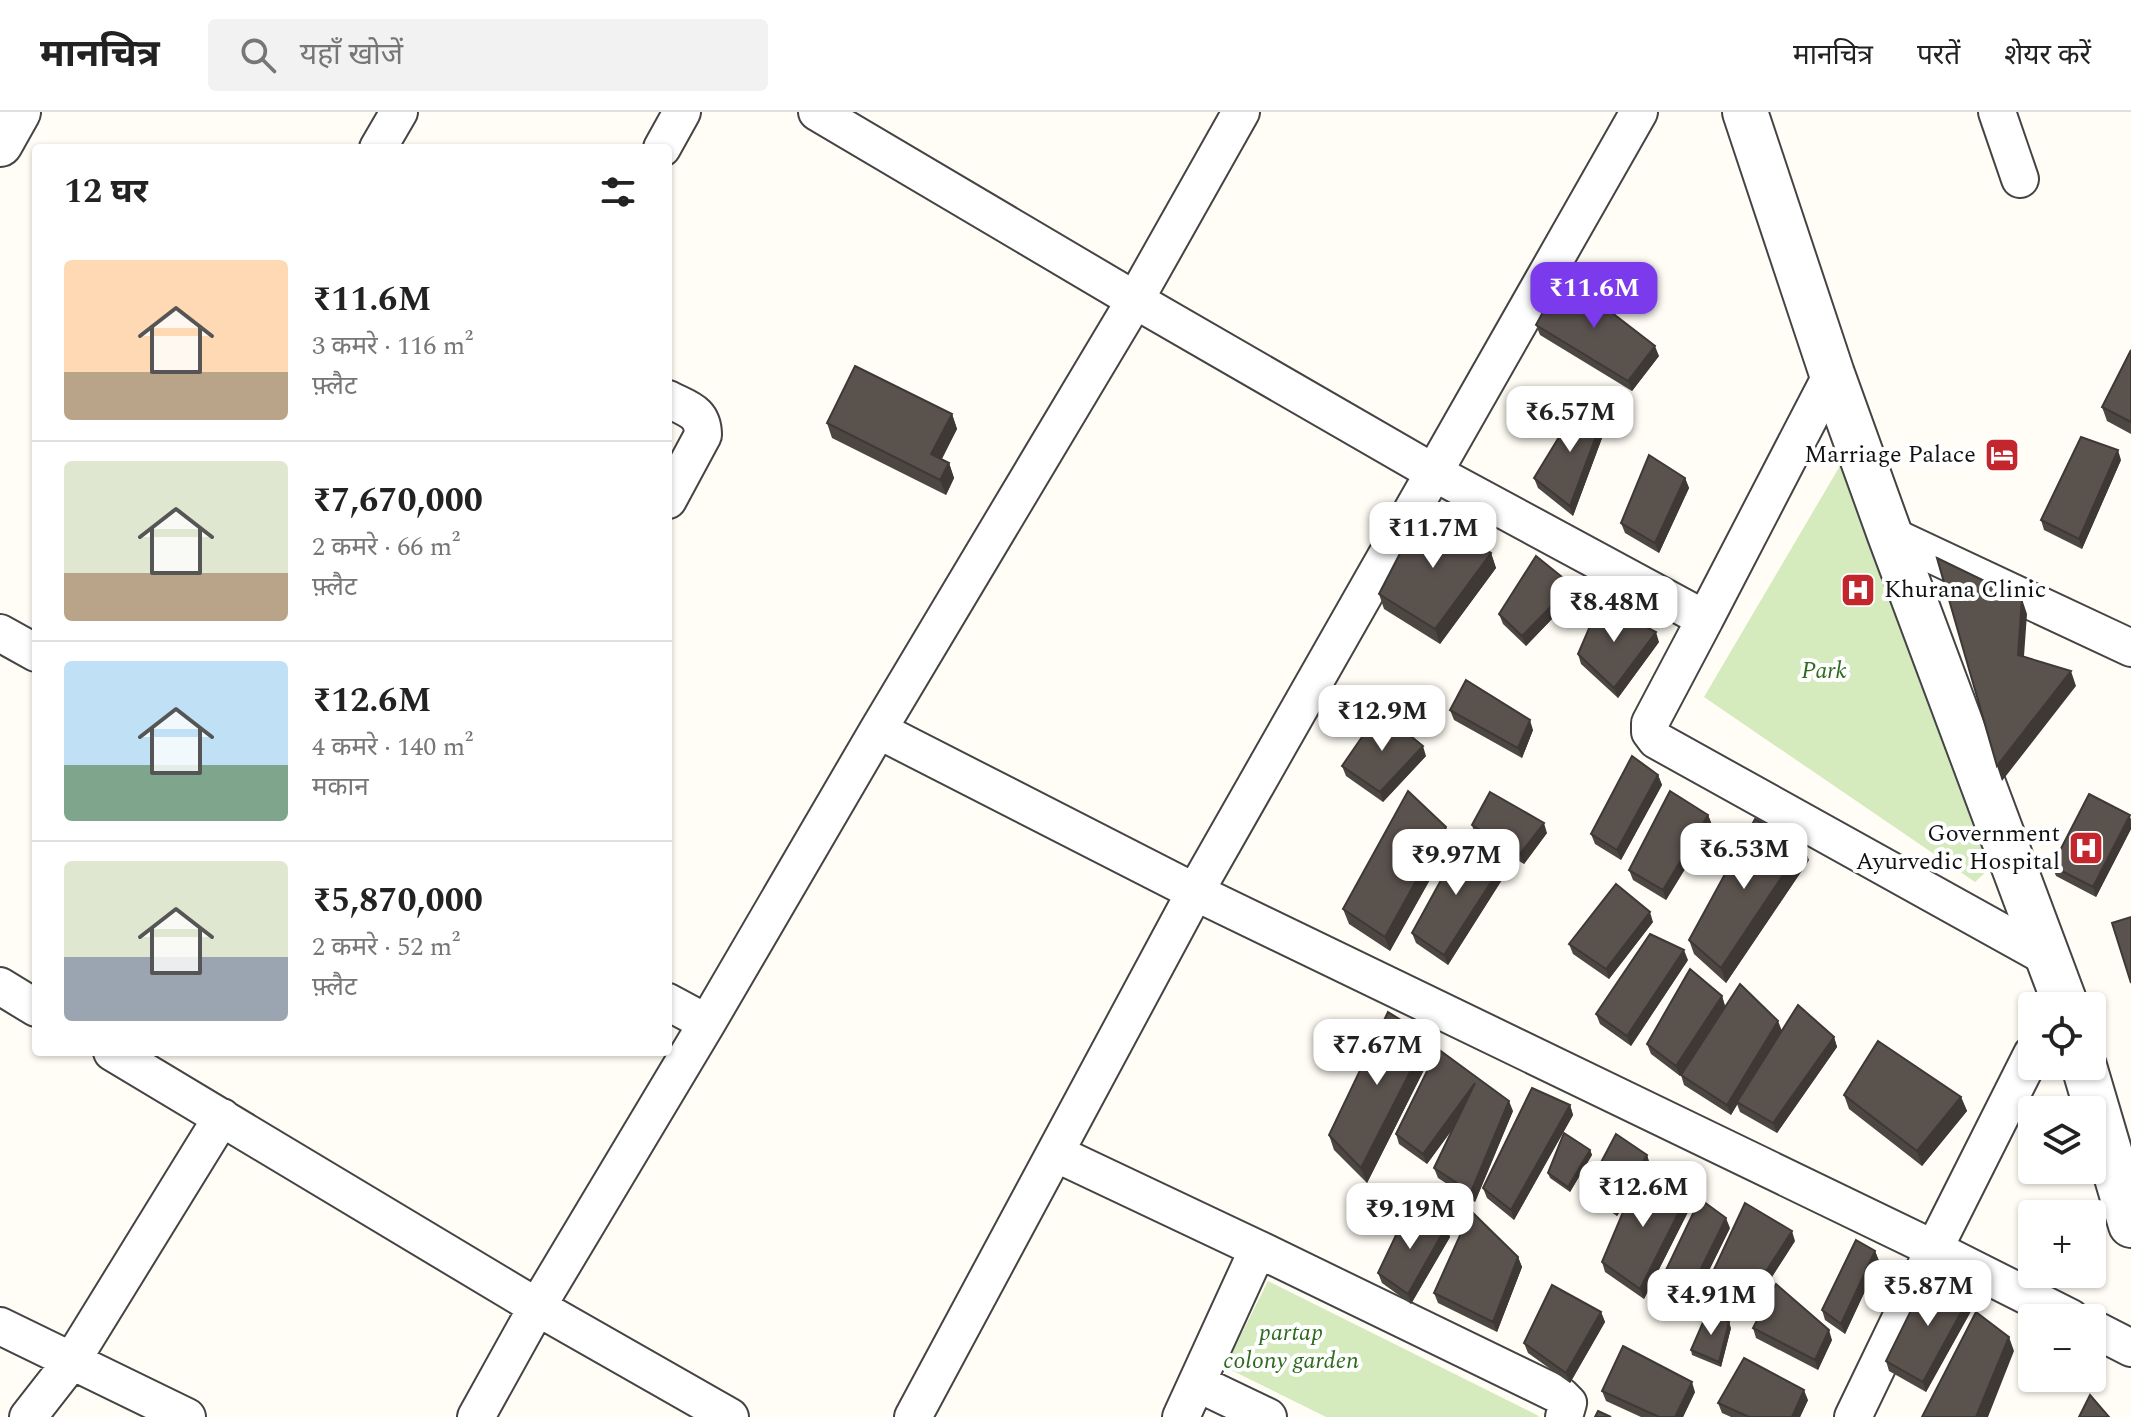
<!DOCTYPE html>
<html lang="hi">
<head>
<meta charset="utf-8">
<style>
  :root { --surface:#fff; --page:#f2f2f2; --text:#222; --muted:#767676; --line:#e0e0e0; --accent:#7c3aed }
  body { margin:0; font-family:Spectral,"Noto Sans Devanagari",serif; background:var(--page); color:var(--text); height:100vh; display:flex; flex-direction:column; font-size:30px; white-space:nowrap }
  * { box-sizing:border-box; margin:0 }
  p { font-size:26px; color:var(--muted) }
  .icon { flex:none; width:44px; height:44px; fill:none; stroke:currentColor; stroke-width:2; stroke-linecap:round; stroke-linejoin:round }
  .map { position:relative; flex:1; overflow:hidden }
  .panel { position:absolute; left:32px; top:32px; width:640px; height:912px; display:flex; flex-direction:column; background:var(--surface); border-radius:8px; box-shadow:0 2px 6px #0004 }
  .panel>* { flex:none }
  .buttons { position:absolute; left:2018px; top:880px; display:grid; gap:16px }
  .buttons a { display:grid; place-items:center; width:88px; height:88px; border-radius:8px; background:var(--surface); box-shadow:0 2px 6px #0004; font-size:40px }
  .price { position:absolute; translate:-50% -68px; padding:0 18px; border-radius:16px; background:#fff; color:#222; font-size:26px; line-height:52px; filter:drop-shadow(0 2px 4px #0008) }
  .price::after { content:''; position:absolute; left:50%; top:48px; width:24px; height:18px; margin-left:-12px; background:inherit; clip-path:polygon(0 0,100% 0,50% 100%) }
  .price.on { background:var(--accent); color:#fff }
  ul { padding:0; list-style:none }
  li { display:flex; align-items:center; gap:24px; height:200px; padding:0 32px }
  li+li { border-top:2px solid var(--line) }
  li span { display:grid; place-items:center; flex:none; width:224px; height:160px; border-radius:8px; color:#555 }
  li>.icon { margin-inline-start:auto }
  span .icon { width:96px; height:96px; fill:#fffc; stroke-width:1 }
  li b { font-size:34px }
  h2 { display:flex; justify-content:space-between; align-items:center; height:96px; padding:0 32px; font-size:34px }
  header { display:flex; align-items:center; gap:48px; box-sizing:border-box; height:112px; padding:0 40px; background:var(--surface); border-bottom:2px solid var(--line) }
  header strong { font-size:38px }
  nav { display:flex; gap:44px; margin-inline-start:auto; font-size:28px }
  .search { width:560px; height:72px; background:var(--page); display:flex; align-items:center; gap:20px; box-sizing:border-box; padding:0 28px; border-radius:8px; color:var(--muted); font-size:30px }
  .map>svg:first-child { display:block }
</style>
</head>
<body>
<header>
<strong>मानचित्र</strong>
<div class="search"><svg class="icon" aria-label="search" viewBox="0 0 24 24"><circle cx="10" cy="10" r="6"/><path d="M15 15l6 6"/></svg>यहाँ खोजें</div>
<nav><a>मानचित्र</a><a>परतें</a><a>शेयर करें</a></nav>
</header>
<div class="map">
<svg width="2131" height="1305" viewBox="0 0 2131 1305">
  <rect width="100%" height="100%" fill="#fffdf5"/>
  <!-- grass -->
  <path fill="#d5ebbd" d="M1844,347L1989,757L1975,770L1704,585Z
    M1268,1169L1539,1304L1538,1305H1326L1225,1255Z"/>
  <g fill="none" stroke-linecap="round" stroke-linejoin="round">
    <!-- minor casing -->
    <g stroke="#444" stroke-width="40">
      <path id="minor" d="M817,0L1135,188L1433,360L1705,507L1650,611V620L1656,628L2048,846
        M1997,0L2020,67
        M378,36L399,0
        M662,36L682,0
        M668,287C687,297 703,299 703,323L668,388
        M1890,423L2131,536
        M1705,507L1832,262
        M0,521L36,541
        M878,618L1195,780L1934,1137L2071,1206
        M0,874L36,896
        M668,890L707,911
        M112,940L537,1195L730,1305
        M1055,1041L1258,1137L1181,1305
        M1258,1137L1561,1284L1568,1291L1564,1305
        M0,1214L187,1305
        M2092,1216L2131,1236
        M1197,1271L1268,1305
        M28,1305L71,1250L222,1005
        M476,1305L537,1195L707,911L878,618L1135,188L1241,0
        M913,1305L1195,780L1639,0
        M1853,1305L1934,1137L2032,942"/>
    </g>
    <!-- tertiary casing -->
    <g stroke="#444" stroke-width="48">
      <path id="tertiary" d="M1745,0L1832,262L1890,423L2066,894
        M0,32L18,0
        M2084,954L2131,1113"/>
    </g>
    <!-- minor -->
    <use href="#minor" stroke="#fff" stroke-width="36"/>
    <!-- tertiary -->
    <use href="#tertiary" stroke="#fff" stroke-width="44"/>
  </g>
  <!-- wall -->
  <path fill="#4d4742" d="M1536,213L1659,244L1632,279L1540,223Z
    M2131,238V322L2107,309L2102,295Z
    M952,302L957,317L941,347L949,351L954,366L946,383L832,326L827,311Z
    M1602,308L1605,318L1573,404L1538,376L1534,366Z
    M2121,348L2082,437L2044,418L2041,408Z
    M1685,366L1689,376L1659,441L1625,421L1621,411Z
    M1491,441L1496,456L1440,532L1384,497L1379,482Z
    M1572,473L1575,483L1526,534L1503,512L1499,502Z
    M1659,530L1618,586L1581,552L1578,542Z
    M1450,598L1533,618L1522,646L1454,608Z
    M1426,644L1383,690L1346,664L1342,654Z
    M1658,663L1662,673L1621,748L1595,732L1591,722Z
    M1708,703L1712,713L1666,788L1633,768L1629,758Z
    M2131,706V717L2096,785L2056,764L2052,754Z
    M1472,713L1547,721L1524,752L1475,723Z
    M1451,730L1390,839L1349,812L1343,797Z
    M1809,748L1726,871L1694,842L1689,828Z
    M1502,753L1505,763L1448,853L1416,831L1412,821Z
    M1653,810L1609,867L1573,842L1569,832Z
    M1688,848L1631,934L1600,912L1596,902Z
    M1722,884L1725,894L1680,964L1651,942L1647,932Z
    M1782,919L1834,925L1837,935L1777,1021L1740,1000L1737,992L1731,1003L1684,973L1681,963Z
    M1433,940L1367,1071L1334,1038L1329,1023Z
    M1844,983L1961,985L1967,999L1922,1054L1849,997Z
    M1570,993L1573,1003L1514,1108L1487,1086L1483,1076Z
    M1513,999L1475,1090L1438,1066L1434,1056L1454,1015L1427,1052L1399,1032L1396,1022Z
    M1590,1038L1592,1043L1570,1080L1550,1066L1548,1061Z
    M1647,1043L1650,1053L1644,1062L1691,1094L1644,1187L1605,1160L1602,1150L1630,1084L1617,1104L1591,1087L1587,1077Z
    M1446,1115L1450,1125L1411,1192L1382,1171L1378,1161Z
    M1730,1116L1684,1209L1657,1193L1654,1183Z
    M1795,1129L1752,1196L1714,1174L1711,1164Z
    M1875,1139L1879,1149L1845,1222L1825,1208L1822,1198Z
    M1518,1145L1522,1155L1497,1220L1438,1191L1434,1181Z
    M1971,1182L1975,1192L1926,1280L1889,1259L1886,1249Z
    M1601,1200L1605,1210L1570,1271L1528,1241L1524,1231Z
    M1731,1216L1721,1255L1692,1243L1691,1238Z
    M1753,1216L1832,1228L1818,1258L1756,1226Z
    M1602,1279L1695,1280L1683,1305H1641L1606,1289Z
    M1808,1288L1800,1305H1731L1722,1301L1718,1291Z"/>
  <!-- shaded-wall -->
  <path fill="#3f3936" d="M1655,234L1659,244L1632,279L1628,269Z
    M952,302L957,317L937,357L931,342Z
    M1602,308L1605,318L1573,404L1570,394Z
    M2118,338L2121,348L2082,437L2079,427Z
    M949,351L954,366L946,383L940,368Z
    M1685,366L1689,376L1659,441L1655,431Z
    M1491,441L1496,456L1440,532L1435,517Z
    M1572,473L1575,483L1526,534L1522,524Z
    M2022,487L2027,502L2023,558L2018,543Z
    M1656,520L1659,530L1618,586L1614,576Z
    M2071,559L2076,574L2002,669L1997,654Z
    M1530,608L1533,618L1522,646L1518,636Z
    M1423,634L1426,644L1383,690L1380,680Z
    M1658,663L1662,673L1621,748L1617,738Z
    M1708,703L1712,713L1666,788L1663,778Z
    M2130,703L2131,717L2096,785L2093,775Z
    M1544,711L1547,721L1524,752L1520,742Z
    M1446,715L1451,730L1390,839L1385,825Z
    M1803,733L1809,748L1726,871L1721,856Z
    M1502,753L1505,763L1448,853L1444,843Z
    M1650,800L1653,810L1609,867L1606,857Z
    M1684,838L1688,848L1631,934L1627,924Z
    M1722,884L1725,894L1680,964L1676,954Z
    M1778,909L1782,919L1731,1003L1727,993Z
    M1428,925L1433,940L1367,1071L1361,1056Z
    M1834,925L1837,935L1777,1021L1773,1011Z
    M1475,971L1479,981L1427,1052L1423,1042Z
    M1961,985L1967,999L1922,1054L1917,1039Z
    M1509,989L1513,999L1475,1090L1471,1080Z
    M1570,993L1573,1003L1514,1108L1511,1098Z
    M1590,1038L1592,1043L1570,1080L1568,1075Z
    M1647,1043L1650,1053L1617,1104L1613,1094Z
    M1687,1084L1691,1094L1644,1187L1640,1177Z
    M1726,1106L1730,1116L1684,1209L1680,1199Z
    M1446,1115L1450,1125L1411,1192L1408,1182Z
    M1792,1119L1795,1129L1752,1196L1749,1186Z
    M1875,1139L1879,1149L1845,1222L1841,1212Z
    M1518,1145L1522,1155L1497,1220L1493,1210Z
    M1971,1182L1975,1192L1926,1280L1923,1270Z
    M1601,1200L1605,1210L1570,1271L1566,1261Z
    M1729,1210L1731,1216L1721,1255L1719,1250Z
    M1829,1218L1832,1228L1818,1258L1815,1248Z
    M2009,1225L2014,1239L1988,1305H1976Z
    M1692,1270L1695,1280L1683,1305H1675Z
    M1804,1278L1808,1288L1800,1305H1792Z"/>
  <!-- building -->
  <path fill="#5a524d" stroke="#3f3936" stroke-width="2" d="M1563,163L1655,234L1628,269L1536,213Z
    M2131,238V310L2102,295Z
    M855,254L952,302L931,342L949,351L940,368L827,311Z
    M1581,289L1602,308L1570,394L1534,366Z
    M2081,325L2118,338L2079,427L2041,408Z
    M1649,343L1685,366L1655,431L1621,411Z
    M1422,399L1491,441L1435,517L1379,482Z
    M1536,444L1572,473L1522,524L1499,502Z
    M1937,446L2022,487L2018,543L2071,559L1997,654Z
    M1600,491L1656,520L1614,576L1578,542Z
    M1466,568L1530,608L1518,636L1450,598Z
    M1380,599L1423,634L1380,680L1342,654Z
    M1632,644L1658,663L1617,738L1591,722Z
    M1408,679L1446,715L1385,825L1343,797Z
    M1670,679L1708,703L1663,778L1629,758Z
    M1490,680L1544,711L1520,742L1472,713Z
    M2089,682L2130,703L2093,775L2052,754Z
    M1755,707L1803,733L1721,856L1689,828Z
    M1462,730L1502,753L1444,843L1412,821Z
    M1616,772L1650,800L1606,857L1569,832Z
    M2131,805V871L2112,811Z
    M1650,822L1684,838L1627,924L1596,902Z
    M1690,857L1722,884L1676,954L1647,932Z
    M1740,872L1778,909L1727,993L1681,963Z
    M1798,893L1834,925L1773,1011L1737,990Z
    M1388,900L1428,925L1361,1056L1329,1023Z
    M1878,929L1961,985L1917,1039L1844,983Z
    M1438,937L1509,989L1471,1080L1434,1056L1475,971L1423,1042L1396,1022Z
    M1532,976L1570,993L1511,1098L1483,1076Z
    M1564,1021L1590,1038L1568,1075L1548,1061Z
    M1616,1022L1647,1043L1613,1094L1587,1077Z
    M1640,1060L1687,1084L1640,1177L1602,1150Z
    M1700,1087L1726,1106L1680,1199L1654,1183Z
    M1745,1091L1792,1119L1749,1186L1711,1164Z
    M1471,1099L1518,1145L1493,1210L1434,1181Z
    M1407,1100L1446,1115L1408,1182L1378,1161Z
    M1856,1128L1875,1139L1841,1212L1822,1198Z
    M1928,1164L1971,1182L1923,1270L1886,1249Z
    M1776,1172L1829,1218L1815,1248L1753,1216Z
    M1552,1173L1601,1200L1566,1261L1524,1231Z
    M1708,1199L1729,1210L1719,1250L1691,1238Z
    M1976,1200L2009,1225L1976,1305H1922Z
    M1623,1234L1692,1270L1675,1305H1659L1602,1279Z
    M1744,1246L1804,1278L1792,1305H1749L1718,1291Z
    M2090,1283L2109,1305H2079Z
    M1598,1299L1611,1305H1595Z"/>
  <!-- icons -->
  <defs>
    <g id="hotel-square" transform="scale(1.8)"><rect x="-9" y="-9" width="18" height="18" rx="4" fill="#c4262e" stroke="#fff"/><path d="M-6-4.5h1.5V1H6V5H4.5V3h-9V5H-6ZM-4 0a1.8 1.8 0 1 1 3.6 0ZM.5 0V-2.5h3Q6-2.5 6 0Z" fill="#fff"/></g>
    <g id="hospital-square" transform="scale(1.8)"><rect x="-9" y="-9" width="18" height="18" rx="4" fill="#c4262e" stroke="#fff"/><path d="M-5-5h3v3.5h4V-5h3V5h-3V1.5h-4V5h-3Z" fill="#fff"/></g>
  </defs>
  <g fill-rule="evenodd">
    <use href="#hotel-square" x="2002" y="343"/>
    <use href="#hospital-square" x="1858" y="478"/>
    <use href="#hospital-square" x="2086" y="736"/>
  </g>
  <g text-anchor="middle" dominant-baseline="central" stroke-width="8" stroke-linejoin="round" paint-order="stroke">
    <!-- poi labels -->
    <g font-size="24" fill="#111" stroke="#fff" text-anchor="end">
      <text x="1976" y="343">Marriage Palace</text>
      <text x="1884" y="478" text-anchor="start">Khurana Clinic</text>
      <text x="2060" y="722">Government<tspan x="2060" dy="28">Ayurvedic Hospital</tspan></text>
    </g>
    <!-- park labels -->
    <g font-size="24" font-style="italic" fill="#2f6b1f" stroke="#fff">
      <text x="1824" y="559">Park</text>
      <text x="1291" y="1221">partap<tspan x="1291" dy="28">colony garden</tspan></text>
    </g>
  </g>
</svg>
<div class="buttons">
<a><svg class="icon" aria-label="locate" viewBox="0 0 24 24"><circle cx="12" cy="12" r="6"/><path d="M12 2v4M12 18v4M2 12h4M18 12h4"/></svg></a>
<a><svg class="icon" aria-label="layers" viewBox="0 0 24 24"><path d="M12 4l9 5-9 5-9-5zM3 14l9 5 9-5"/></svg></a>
<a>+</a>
<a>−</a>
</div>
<b class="price on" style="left:1594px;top:218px">₹11.6M</b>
<b class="price" style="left:1570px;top:342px">₹6.57M</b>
<b class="price" style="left:1433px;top:458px">₹11.7M</b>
<b class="price" style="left:1614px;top:532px">₹8.48M</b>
<b class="price" style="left:1382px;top:641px">₹12.9M</b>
<b class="price" style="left:1744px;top:779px">₹6.53M</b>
<b class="price" style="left:1456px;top:785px">₹9.97M</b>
<b class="price" style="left:1377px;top:975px">₹7.67M</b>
<b class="price" style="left:1643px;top:1117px">₹12.6M</b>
<b class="price" style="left:1410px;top:1139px">₹9.19M</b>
<b class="price" style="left:1928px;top:1216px">₹5.87M</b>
<b class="price" style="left:1711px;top:1225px">₹4.91M</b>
<section class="panel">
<h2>12 घर<svg class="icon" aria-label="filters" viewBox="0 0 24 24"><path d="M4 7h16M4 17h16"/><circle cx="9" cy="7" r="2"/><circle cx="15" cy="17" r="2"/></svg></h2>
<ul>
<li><span style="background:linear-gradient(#ffd9b3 70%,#b9a48a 0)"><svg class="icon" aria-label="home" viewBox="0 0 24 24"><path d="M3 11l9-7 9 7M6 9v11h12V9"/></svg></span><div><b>₹11.6M</b><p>3 कमरे · 116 m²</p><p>फ़्लैट</p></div></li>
<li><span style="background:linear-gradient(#dfe7d0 70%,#b9a48a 0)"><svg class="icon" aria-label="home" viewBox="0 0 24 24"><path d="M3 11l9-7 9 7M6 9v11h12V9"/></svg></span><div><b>₹7,670,000</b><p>2 कमरे · 66 m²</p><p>फ़्लैट</p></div></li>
<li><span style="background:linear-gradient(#bfe0f5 65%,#7fa58c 0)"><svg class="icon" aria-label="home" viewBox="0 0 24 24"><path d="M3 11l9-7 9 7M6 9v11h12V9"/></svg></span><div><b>₹12.6M</b><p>4 कमरे · 140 m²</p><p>मकान</p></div></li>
<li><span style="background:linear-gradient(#dfe7d0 60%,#9aa5b1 0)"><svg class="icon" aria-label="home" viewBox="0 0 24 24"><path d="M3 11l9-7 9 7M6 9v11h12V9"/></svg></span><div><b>₹5,870,000</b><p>2 कमरे · 52 m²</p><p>फ़्लैट</p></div></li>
</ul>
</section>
</div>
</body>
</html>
